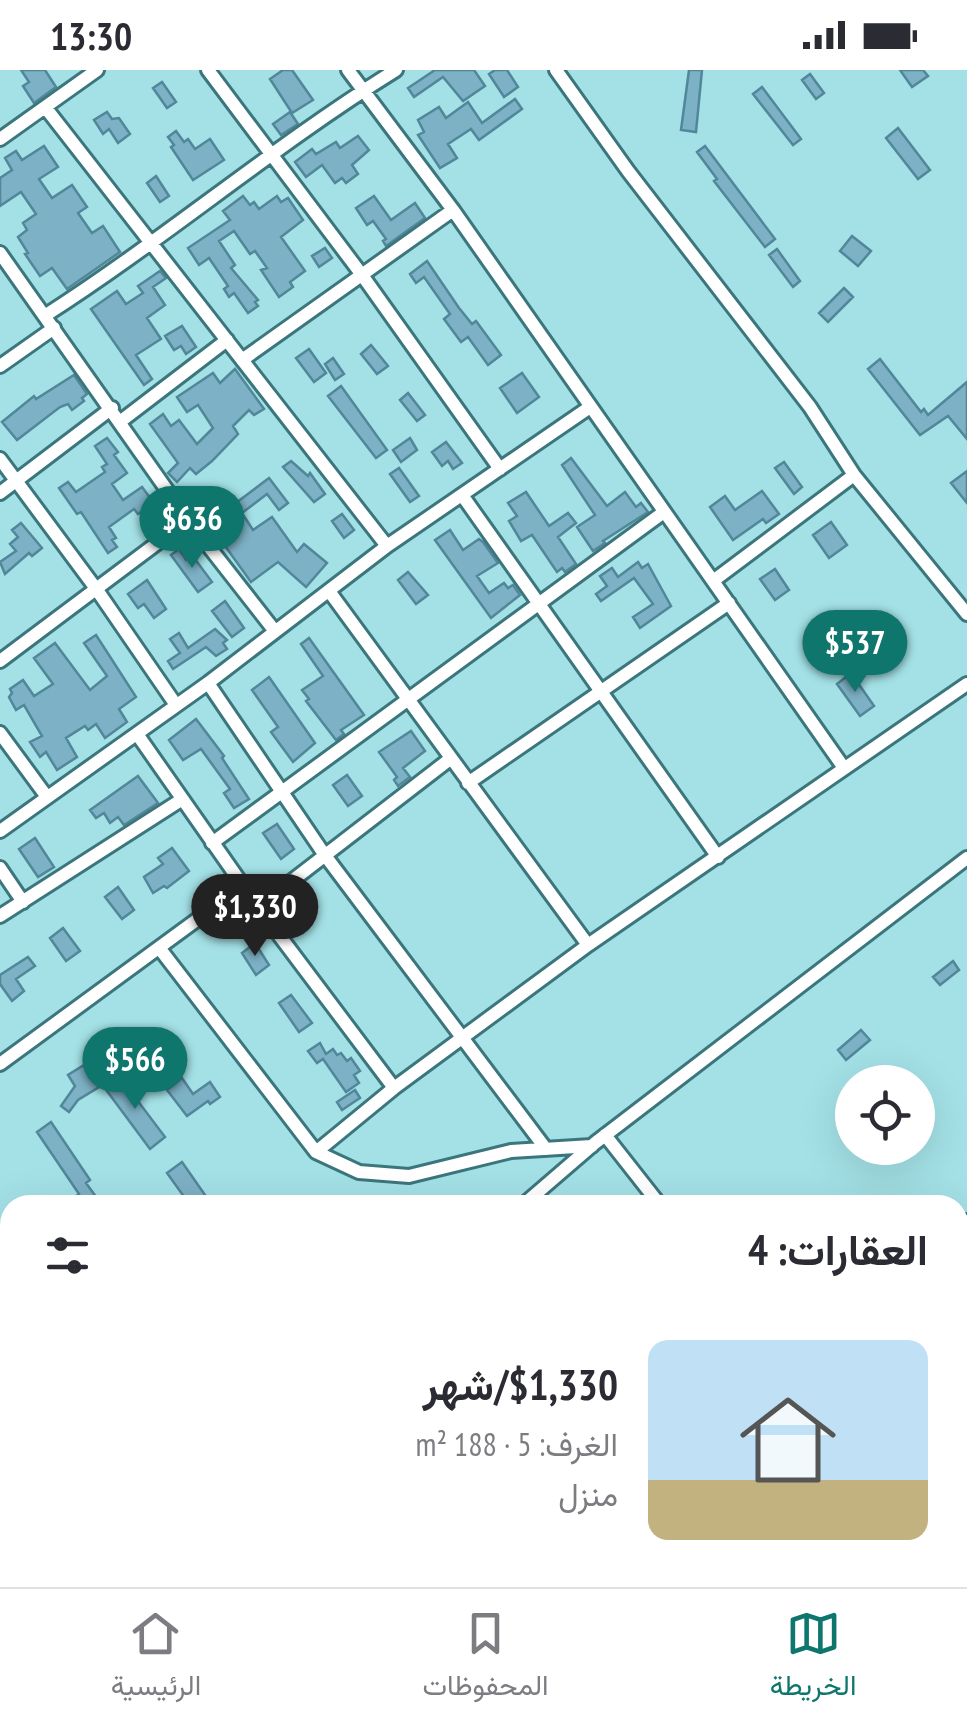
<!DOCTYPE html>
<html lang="ar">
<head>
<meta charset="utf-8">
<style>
  :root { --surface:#fff; --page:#f7f7f7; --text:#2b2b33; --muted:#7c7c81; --line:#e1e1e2; --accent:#0f766e }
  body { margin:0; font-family:"PT Sans Narrow",Vazirmatn,sans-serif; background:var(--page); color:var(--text); direction:rtl; height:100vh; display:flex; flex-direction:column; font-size:38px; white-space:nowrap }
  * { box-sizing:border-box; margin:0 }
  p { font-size:32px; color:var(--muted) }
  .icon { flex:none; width:55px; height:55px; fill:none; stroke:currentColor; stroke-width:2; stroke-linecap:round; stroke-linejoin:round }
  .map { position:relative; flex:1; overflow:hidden; direction:ltr }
  .drawer { position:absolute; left:0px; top:1125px; width:968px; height:392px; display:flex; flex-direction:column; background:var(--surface); border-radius:30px 30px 0 0; box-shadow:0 10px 40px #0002; direction:rtl }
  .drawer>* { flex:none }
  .tools { position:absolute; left:835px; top:995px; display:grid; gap:20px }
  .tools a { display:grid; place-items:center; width:100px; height:100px; border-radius:50%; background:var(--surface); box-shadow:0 10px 40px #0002; font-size:50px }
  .price { position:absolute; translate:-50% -85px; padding:0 22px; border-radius:35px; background:var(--accent); color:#fff; font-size:32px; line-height:65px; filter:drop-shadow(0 2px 5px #0008) }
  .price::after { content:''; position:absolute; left:50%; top:60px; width:30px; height:22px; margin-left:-15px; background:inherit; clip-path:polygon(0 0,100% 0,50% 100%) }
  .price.on { background:#222; color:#fff }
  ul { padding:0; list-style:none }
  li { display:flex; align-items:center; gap:30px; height:250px; padding:0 40px }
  li span { display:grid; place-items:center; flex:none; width:280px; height:200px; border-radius:20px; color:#555 }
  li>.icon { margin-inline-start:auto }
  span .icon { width:120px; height:120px; fill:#fffc; stroke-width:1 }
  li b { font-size:42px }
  h2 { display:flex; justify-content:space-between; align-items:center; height:120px; padding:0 40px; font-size:42px }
  .status { display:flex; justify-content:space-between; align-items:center; height:70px; padding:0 50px; background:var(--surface); direction:ltr }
  .status svg { height:28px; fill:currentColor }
  .tabs { display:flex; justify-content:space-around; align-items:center; height:140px; border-top:2px solid var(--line); background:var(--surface); font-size:28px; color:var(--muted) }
  .tabs a { display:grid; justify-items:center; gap:5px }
  .tabs .on { color:var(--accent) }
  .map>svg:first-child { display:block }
</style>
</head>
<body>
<div class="status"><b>13:30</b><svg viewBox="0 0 49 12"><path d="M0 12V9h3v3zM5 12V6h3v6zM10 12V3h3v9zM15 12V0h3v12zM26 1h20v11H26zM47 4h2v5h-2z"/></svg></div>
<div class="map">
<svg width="967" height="1517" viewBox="0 0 967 1517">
  <rect width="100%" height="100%" fill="#a3e1e6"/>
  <!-- building -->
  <path fill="#7db1c5" stroke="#528699" stroke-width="2.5" d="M21,0H45L56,17L34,33L23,16L29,12Z
    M283,0H292L313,30L292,43L270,9Z
    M435,0H474L485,16L463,31L443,7L414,27L408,18Z
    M495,0H507L518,17L504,27L489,4Z
    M689,0H702L696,62L681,60Z
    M900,0H923L928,6L912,17Z
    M810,4L824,23L816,29L802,10Z
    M162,12L176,32L167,38L153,18Z
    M762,17L801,69L793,75L753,24Z
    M515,29L522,39L479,70L471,59L448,74L457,88L440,98L418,65L424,62L418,50L439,37L446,48L468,32L482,53Z
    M107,42L112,49L119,48L130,64L118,73L109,59L103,64L94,50Z
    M290,42L298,54L281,65L273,54Z
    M898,58L930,100L918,109L886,68Z
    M176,61L184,72L188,69L195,79L210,69L224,90L193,110L171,77L174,75L168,67Z
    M358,66L369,80L352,95L358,104L346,113L342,108L335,113L322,95L306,107L295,92L312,79L316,84L336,72L340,78Z
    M44,76L58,97L39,109L52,128L72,115L87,137L78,143L92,163L103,156L120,182L67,219L52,198L40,206L25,184L28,183L18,167L27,160L23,153L36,144L21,122L0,136V108L12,100L5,88L16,81L22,90Z
    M705,76L775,169L765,177L714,111L717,109L697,82Z
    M156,106L169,126L160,132L147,113Z
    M243,126L250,135L254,132L259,139L277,126L281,132L288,128L303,150L281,167L305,201L290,212L293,217L279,227L261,200L267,198L255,181L250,184L234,161L219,171L235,195L231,198L258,230L255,232L258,236L248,243L234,223L229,227L224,219L228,216L209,188L199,195L188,178L230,150L223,141Z
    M374,126L391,150L415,133L425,148L386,176L383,171L386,169L373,151L367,155L356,138Z
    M852,166L871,181L858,196L840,181Z
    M325,178L332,188L319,197L312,186Z
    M777,179L800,211L793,217L769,185Z
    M427,191L459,238L472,254L476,251L501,285L488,295L468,267L461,272L444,249L450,244L424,207L416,213L410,204Z
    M160,201L166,208L153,217L165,235L147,248L161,269L136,285L152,309L144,315L91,239L117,221L126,234L143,223L138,216Z
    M844,218L853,227L828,252L819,243Z
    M182,256L196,277L186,284L181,276L174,280L165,266Z
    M371,275L388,296L377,304L361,284Z
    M309,279L326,303L314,312L296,288Z
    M333,288L344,304L335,310L325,294Z
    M880,289L921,342L924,339L928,345L967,312V369L948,346L920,365L868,299Z
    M235,299L264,339L254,345L249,340L233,356L238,364L212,391L196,404L190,398L177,412L168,403L178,393L150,354L163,344L171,356L179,350L197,374L213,358L198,335L187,342L177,327L213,303L220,313Z
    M522,303L539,327L517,343L500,318Z
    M74,305L87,324L82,328L84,331L72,340L68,334L60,337L17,370L2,352L34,326L36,329Z
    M341,316L387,380L376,388L328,326Z
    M408,323L425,345L417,351L400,330Z
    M107,368L118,382L114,385L127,403L112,414L123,430L142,417L159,440L149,447L144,440L138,444L134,439L109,457L116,468L112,470L117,477L108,483L81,442L77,444L59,418L68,412L76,422L105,402L102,397L107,394L95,376Z
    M410,368L417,380L401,392L393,380Z
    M446,372L462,393L453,399L448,391L442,396L432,382Z
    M571,388L607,436L625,422L636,437L641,433L648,442L603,471L605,473L593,481L577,457L595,445L562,395Z
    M291,391L308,406L310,403L325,424L314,432L283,397Z
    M784,392L802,417L794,424L775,398Z
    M399,398L419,426L410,432L390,404Z
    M967,401V433L951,413Z
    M269,408L288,433L279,440L267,424L242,443L253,460L272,447L297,482L304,474L327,493L306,517L278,492L251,512L197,437L209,429L220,445Z
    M762,421L779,444L766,453L763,449L733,470L710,437L725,426L735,440Z
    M526,422L549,456L568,443L576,453L558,467L576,494L565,502L562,498L557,502L532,465L521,471L509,451L517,446L508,433Z
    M342,444L354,460L344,468L332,451Z
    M831,452L847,475L829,488L813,465Z
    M21,453L42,478L32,486L29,483L5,504L0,492L16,481L10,474L18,467L12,460Z
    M450,460L463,480L479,469L483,472L498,493L477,506L489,523L504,513L508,518L513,515L520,525L491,548L435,470Z
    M179,479L186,490L192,485L212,512L198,522L171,485Z
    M638,492L642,498L648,494L671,536L640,558L633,547L653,534L634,508L601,531L596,524L607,516L600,506L612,498L618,507Z
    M775,499L789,520L775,530L760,509Z
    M408,502L428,525L416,534L398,510Z
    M147,510L166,539L154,548L144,534L138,538L128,524Z
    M225,531L244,558L232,567L212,541Z
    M215,559L227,570L223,573L227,579L216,586L206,577L173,599L168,591L180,583L170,569L179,563L188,578Z
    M96,565L136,627L119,639L127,652L105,668L96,654L88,660L85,656L66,668L77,687L57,700L46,682L40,687L30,672L42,666L24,635L16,640L9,627L12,623L10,619L23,610L34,626L53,614L34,588L55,573L90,620L107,606L84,573Z
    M309,568L364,645L341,660L344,664L336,670L306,631L309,629L302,620L323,606L301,574Z
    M851,603L874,636L860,646L837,614Z
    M269,607L315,673L293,692L271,662L278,657L252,620Z
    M196,649L224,686L222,688L249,729L234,738L224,723L230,719L201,679L183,690L169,670Z
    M411,661L425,681L403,698L410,707L398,716L394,710L397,707L379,682Z
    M347,705L362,726L348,736L333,715Z
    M138,706L158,733L124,755L118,747L110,753L104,743L96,748L90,740Z
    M277,754L294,779L281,789L263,763Z
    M35,768L54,797L38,807L19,779Z
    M172,778L189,801L167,818L164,816L153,823L144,807L163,794L158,788Z
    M118,817L134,840L122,849L105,827Z
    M63,858L80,881L66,891L50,868Z
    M255,873L269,895L256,905L242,883Z
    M28,887L35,896L16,909L24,921L12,931L0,914V905Z
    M953,891L959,900L940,915L933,907Z
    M291,925L312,953L299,962L279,933Z
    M861,960L870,970L846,990L838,980Z
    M320,973L326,984L333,979L337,985L341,983L347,991L351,988L360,1001L354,1005L359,1013L346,1022L323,989L317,993L308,981Z
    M84,995L99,1017L78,1030L69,1042L61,1036L75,1016L68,1005Z
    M119,1006L165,1067L150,1079L104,1017Z
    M182,1008L193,1024L210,1012L220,1027L210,1034L208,1031L187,1046L167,1020Z
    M355,1020L360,1028L342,1040L337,1032Z
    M51,1052L90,1110L86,1113L102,1135H82L76,1126L79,1124L37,1062Z
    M182,1092L212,1135H190L167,1103Z
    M0,1251L10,1265V1297L0,1283Z"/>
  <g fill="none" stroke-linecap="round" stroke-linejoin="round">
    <!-- minor casing -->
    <g stroke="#3b767c" stroke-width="18">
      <path id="minor" d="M208,0L362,205L500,399
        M348,0L453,140L844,698
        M556,0L628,101L810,337L854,405L967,544
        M45,37L387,476
        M0,69L97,0
        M0,183L188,450L274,560
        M46,245C166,168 275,75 396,0
        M242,290L453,140
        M0,296L54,258
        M121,351L227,270
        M0,389L97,520L176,635
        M0,423L112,338
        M462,425L718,787
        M713,511L854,405
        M329,521L588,875
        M0,591L188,450
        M208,613L324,784L546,1079
        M0,663L47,727
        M137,664L258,837L394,1018
        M468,713L729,533
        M0,761L208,613L387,476L590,337
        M212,773L664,442
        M0,798L23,832
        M258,837L450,689
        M0,846L181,730
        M160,879L316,1082L359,1102L409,1106L511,1081L592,1076
        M0,994L243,816
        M605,1065L660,1135
        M316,1082L394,1018L588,875L967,614
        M523,1135L595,1073L967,788
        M958,1170L967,1151
        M958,1402L967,1411
        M395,1508L403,1517
        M85,1510L88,1508
        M614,1517L626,1508"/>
    </g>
    <!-- minor -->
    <use href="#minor" stroke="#fff" stroke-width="12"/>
  </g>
</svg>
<div class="tools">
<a><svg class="icon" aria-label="locate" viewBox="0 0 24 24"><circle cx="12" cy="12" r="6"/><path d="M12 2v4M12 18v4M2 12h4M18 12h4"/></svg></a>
</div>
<b class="price" style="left:192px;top:501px">$636</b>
<b class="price" style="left:855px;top:625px">$537</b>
<b class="price on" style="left:255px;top:889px">$1,330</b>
<b class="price" style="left:135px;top:1042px">$566</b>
<section class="drawer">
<h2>العقارات: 4<svg class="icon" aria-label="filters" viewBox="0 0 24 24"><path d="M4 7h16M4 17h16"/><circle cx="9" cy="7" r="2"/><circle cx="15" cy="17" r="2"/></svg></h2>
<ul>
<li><span style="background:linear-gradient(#bfe0f5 70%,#c2b280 0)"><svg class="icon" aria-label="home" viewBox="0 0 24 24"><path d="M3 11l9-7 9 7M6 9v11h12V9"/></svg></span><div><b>$1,330/شهر</b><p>الغرف: 5 · 188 m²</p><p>منزل</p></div></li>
</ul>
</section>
</div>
<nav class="tabs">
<a class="on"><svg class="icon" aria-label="map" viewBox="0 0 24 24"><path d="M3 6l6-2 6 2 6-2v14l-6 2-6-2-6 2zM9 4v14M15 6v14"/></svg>الخريطة</a>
<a><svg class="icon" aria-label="saved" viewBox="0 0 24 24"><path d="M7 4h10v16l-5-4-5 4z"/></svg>المحفوظات</a>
<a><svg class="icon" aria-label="home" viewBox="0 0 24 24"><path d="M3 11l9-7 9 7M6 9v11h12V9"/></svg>الرئيسية</a>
</nav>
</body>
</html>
